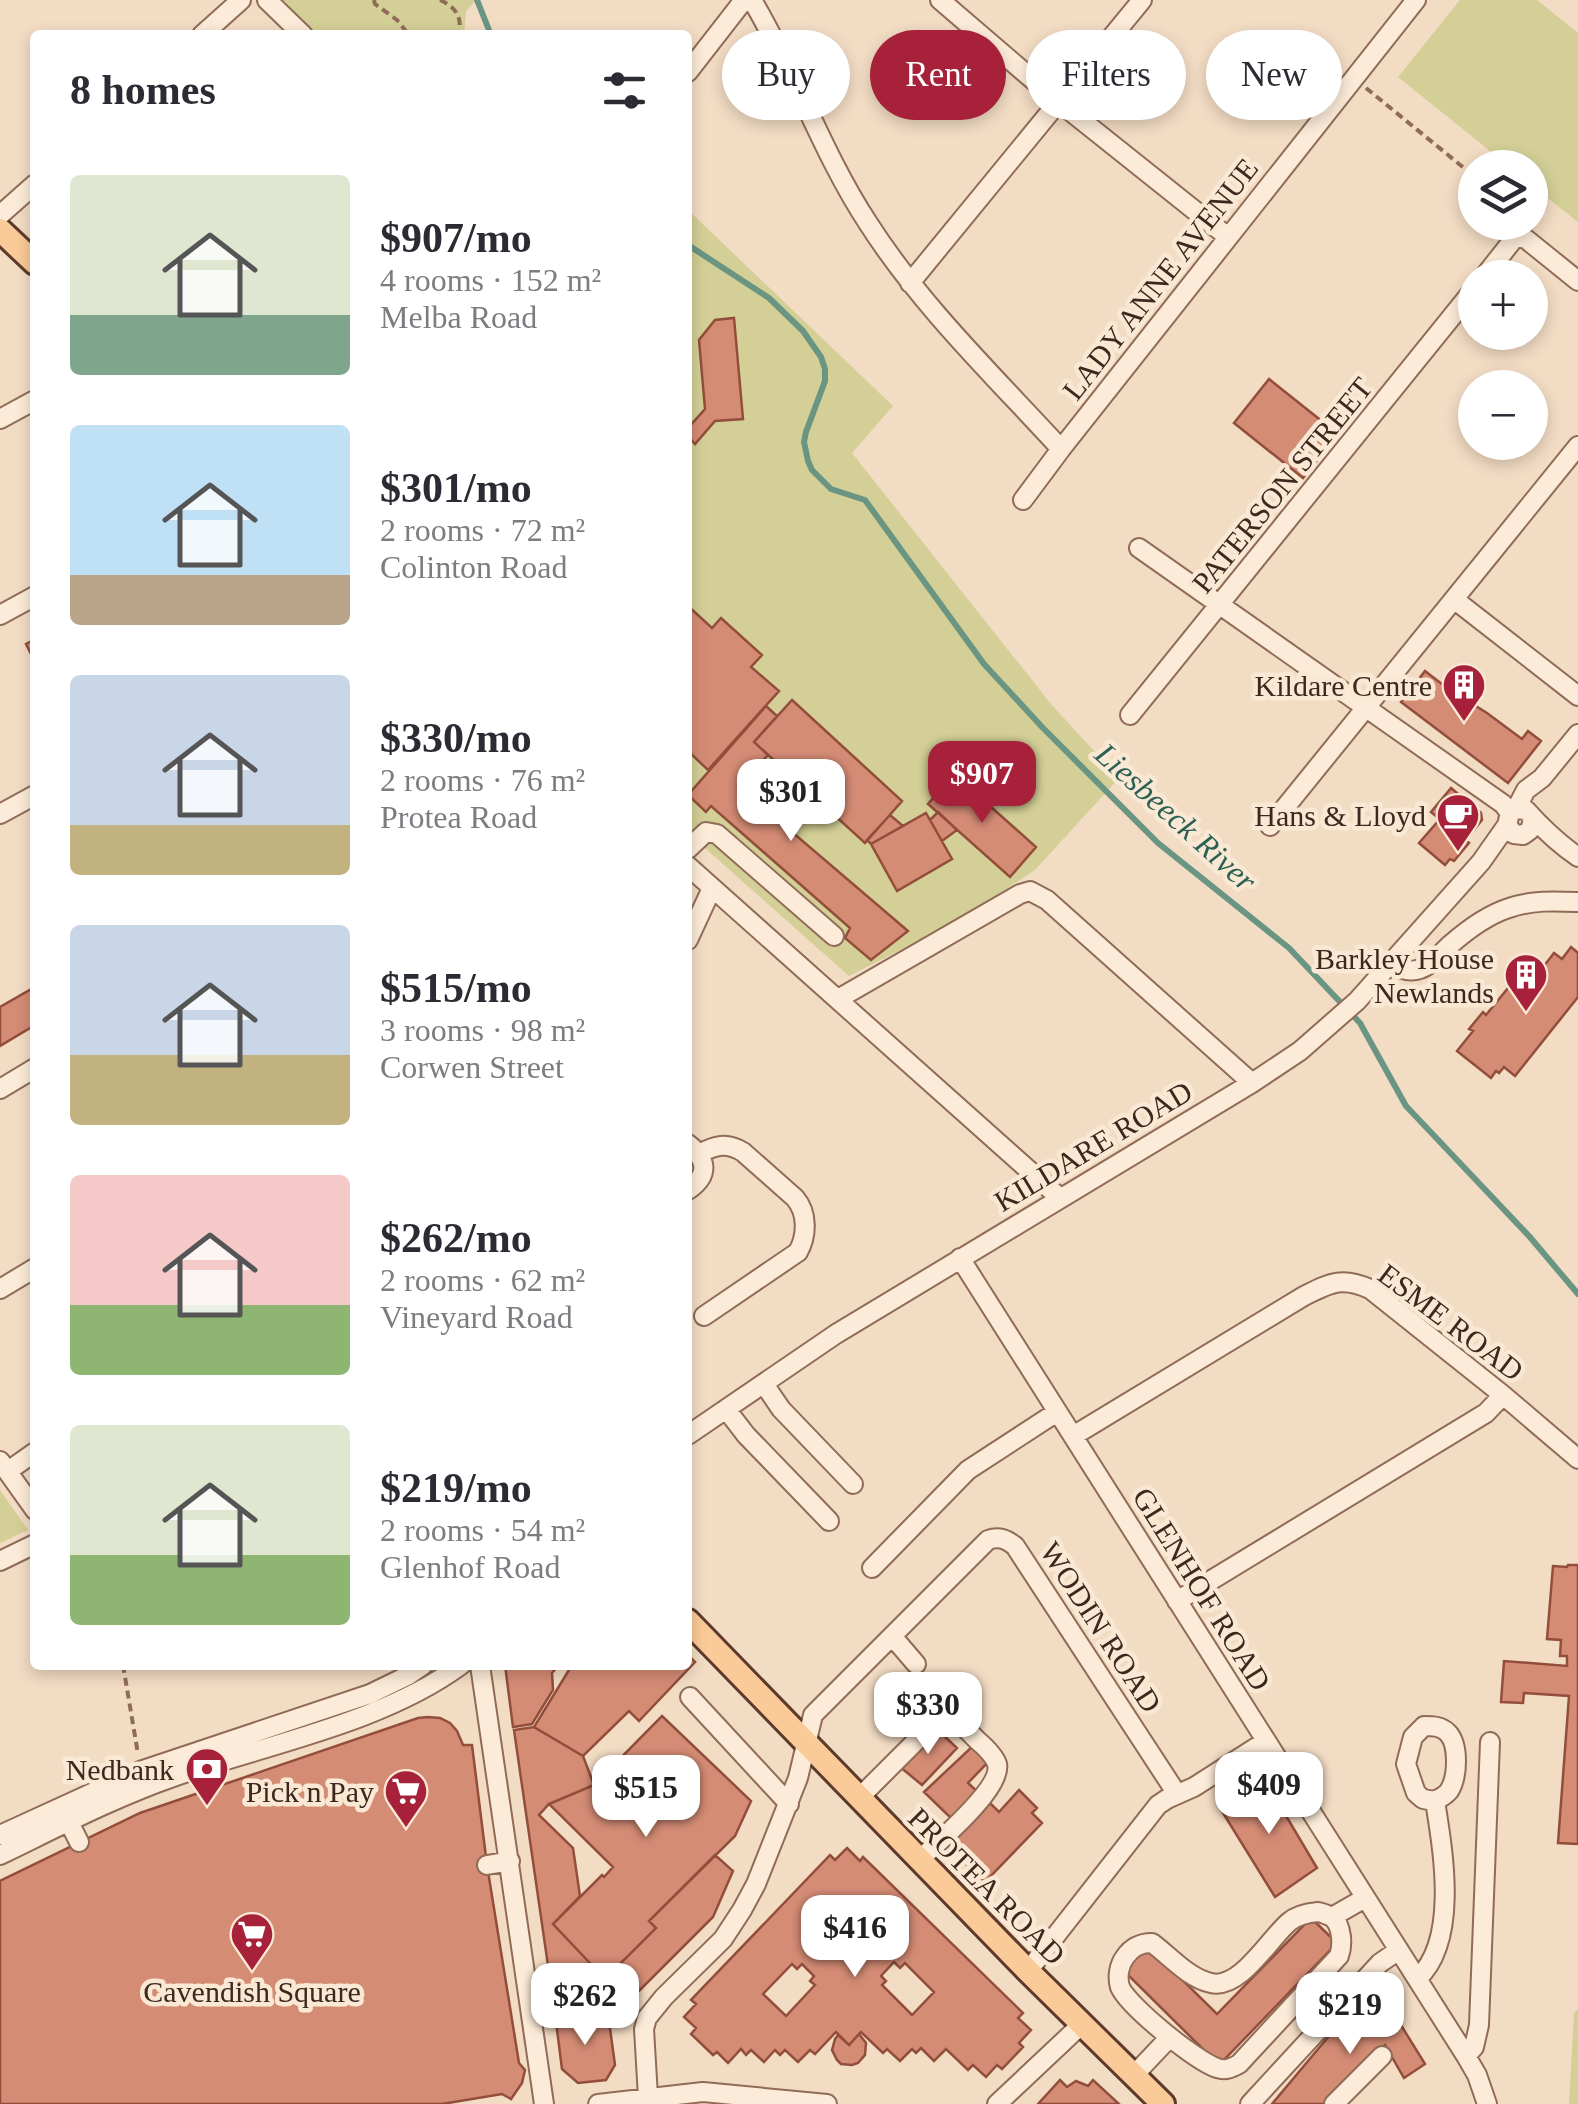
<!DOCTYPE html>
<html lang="en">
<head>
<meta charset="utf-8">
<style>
  :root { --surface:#fff; --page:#f7f7f7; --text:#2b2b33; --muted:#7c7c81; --accent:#a62139 }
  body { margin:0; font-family:"Times New Roman",serif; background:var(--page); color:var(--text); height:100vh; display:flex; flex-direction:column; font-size:38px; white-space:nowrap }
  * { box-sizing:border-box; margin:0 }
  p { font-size:32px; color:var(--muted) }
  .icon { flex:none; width:55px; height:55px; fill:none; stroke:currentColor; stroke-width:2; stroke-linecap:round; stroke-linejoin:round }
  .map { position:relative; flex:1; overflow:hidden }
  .side { position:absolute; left:30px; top:30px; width:662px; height:1640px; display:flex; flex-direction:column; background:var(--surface); border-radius:10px; box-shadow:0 5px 15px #0003 }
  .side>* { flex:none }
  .top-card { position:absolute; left:722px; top:30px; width:705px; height:90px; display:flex; gap:20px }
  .tools { position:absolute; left:1458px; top:150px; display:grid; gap:20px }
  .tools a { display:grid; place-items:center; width:90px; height:90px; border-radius:50%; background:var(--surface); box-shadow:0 5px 15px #0003; font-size:50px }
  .price { position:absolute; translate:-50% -85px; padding:0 22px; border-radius:20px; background:#fff; color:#222; font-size:32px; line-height:65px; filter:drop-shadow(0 2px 5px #0008) }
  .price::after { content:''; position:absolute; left:50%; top:60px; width:30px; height:22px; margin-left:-15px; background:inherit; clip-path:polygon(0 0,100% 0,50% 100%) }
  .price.selected { background:var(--accent); color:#fff }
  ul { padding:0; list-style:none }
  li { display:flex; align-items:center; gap:30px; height:250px; padding:0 40px }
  li span { display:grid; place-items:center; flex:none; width:280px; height:200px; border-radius:10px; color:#555 }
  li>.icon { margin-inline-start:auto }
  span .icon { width:120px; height:120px; fill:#fffc; stroke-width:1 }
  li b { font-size:42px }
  h2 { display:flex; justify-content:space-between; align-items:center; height:120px; padding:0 40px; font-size:42px }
  .pill { padding:0 35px; border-radius:45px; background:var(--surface); box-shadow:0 5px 15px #0003; font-size:35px; line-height:90px }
  .pill.selected { background:var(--accent); color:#fff }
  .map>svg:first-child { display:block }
</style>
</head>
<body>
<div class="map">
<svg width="1578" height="2104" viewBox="0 0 1578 2104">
  <rect width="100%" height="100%" fill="#f3dcc4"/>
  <!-- green -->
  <path fill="#d3cf96" d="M279,0H476L466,11L464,35H317Z
    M1460,0H1537L1578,33V222L1530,184V168L1510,167L1398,77Z
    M688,210L893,406L852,453L1051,704L1119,778L1035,870L956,922L849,976L688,833Z
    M0,1490L28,1530L0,1543Z
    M1578,2009V2104H1569L1574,2013Z"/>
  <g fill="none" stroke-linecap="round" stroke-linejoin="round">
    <!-- stream -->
    <path stroke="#6b9583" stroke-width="6" d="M477,0L491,35
      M688,245L769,298L803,331L821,357L825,369V381L806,432L804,442L808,461L812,470L831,489L865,500L984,664L1043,728L1158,843L1289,948L1360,1023L1406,1106L1529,1236L1578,1294"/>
  </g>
  <!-- building -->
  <path fill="#d58c75" stroke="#924e3b" stroke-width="2.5" fill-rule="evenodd" d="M734,318L743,419L715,421L695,444L688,436V428L705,409L699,340L715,320Z
    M1269,379L1338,434L1303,478L1234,423Z
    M688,606L712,628L721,618L762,655L751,667L779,691L708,770L688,751Z
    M35,639V662L26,644Z
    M1425,671L1473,708L1474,705L1487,713L1522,739L1528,731L1541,741L1508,783L1401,702Z
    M792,700L902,801L865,843L754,742Z
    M766,706L777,716L754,742L768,755L738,786L908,931L871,960L845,938L850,928L711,806L706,812L688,795Z
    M954,774L1036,847L1010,877L928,804Z
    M1451,788L1481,813L1482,820L1466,840L1431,812Z
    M938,812L957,830L942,841L930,820Z
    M926,813L952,859L897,891L871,844Z
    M890,815L903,826L871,844L867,840Z
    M1440,819L1469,843L1454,861L1450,859L1445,865L1419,843Z
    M1571,947L1578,953V997L1515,1076L1504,1067L1499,1073L1496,1071L1491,1078L1457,1051L1473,1031L1469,1029L1483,1012L1486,1015L1526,966L1537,975L1554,953L1562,959Z
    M35,987V1025L0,1046V1007Z
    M1568,1565H1578V1844L1558,1843L1569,1696L1524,1693L1523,1703L1501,1702L1504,1661L1567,1666V1656H1560L1561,1640L1547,1639L1553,1566L1567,1567Z
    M688,1655L695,1662L639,1721L629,1711L583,1756L534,1727L572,1665H688Z
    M505,1665L558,1666L552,1673L553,1690L532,1724L513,1727Z
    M662,1716L751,1801L735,1836L649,1921L656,1928L605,1979L553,1924L602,1875L604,1877L613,1867L549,1804L594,1785Z
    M428,1717L440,1718L450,1723L457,1731L463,1745H472L487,1865L519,2063L525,2070L522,2083L511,2099L502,2094L442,2104H0V1881L140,1813L418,1718Z
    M534,1727L583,1756L594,1785L549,1804L539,1815L573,1848L580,1896L553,1924L605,1979L656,1928L649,1921L715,1855L733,1871L713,1917L609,2021L555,2014L514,1730Z
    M932,1729L939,1736L941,1733L957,1748L922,1785L899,1766Z
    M975,1744L990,1760L968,1783L980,1794L954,1821L924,1792Z
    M1263,1777L1317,1868L1275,1897L1220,1808Z
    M1019,1790L1037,1808L1032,1813L1042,1823L985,1882L946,1845L988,1801L999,1812Z
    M847,1848L860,1861L863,1857L1023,2013L1018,2018L1031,2030L1019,2043L1023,2047L1002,2069L997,2065L986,2077L973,2065L968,2070L946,2049L934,2061L921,2048L916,2053L912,2049L900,2061L887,2049L883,2053L861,2032L849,2045L836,2032L815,2054L810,2050L798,2062L785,2050L780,2055L775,2050L764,2062L751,2050L746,2055L741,2049L728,2063L717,2052L713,2055L691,2034L696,2028L684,2017L696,2004L691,2000L830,1855L835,1860ZM848,1908L870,1929L849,1951L827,1930ZM894,1962L900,1968L905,1963L934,1992L912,2015L882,1985L886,1981L881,1976ZM792,1964L797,1969L802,1964L814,1976L810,1981L815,1985L786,2016L763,1994Z
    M1311,1918L1337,1943L1219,2065L1124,1971L1148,1946L1217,2014Z
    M1355,2005L1372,2019L1391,2009L1425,2064L1404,2078L1385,2045L1327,2104H1272Z
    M555,2014L609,2021L615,2065L606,2080L578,2083L562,2069Z
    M859,2034L866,2043L865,2055L858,2063L852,2065L841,2064L837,2060L832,2050L835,2039L838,2035L849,2045Z
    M1060,2080L1067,2087L1076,2081L1088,2086L1093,2080L1119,2104H1038Z"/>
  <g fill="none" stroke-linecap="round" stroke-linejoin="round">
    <!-- minor casing -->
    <g stroke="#906c58" stroke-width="22">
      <path id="minor" d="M267,0L303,35
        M752,0C795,72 822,153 868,223C921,306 995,377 1061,449
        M940,0L1060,103L1228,237
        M202,35L241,0
        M688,72L744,0
        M0,215L35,184
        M1483,278L1513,240L1519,237L1526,239L1578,281
        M910,283L1142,0
        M0,419L35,400
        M1023,500L1061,449L1416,0
        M1139,548L1503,804L1510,813
        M1455,600L1578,696
        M0,615L35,596
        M1130,715L1475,288
        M1516,809L1526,790L1542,778L1578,734
        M0,814L35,795
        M1533,820L1530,830L1523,835L1514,834L1507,825L1510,813L1516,809L1526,810C1542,828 1558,843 1578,857
        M1270,826L1578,446
        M688,849L706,832L717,834L834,936
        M688,866L1060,1198
        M688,940L712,888
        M1390,964C1399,969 1409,973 1420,969C1432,965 1441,953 1450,945C1467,930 1487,915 1509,908C1532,900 1554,901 1578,902
        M838,999L1020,894L1030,891L1047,900L1252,1083
        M0,1089L35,1068
        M688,1144C707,1159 710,1175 688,1190
        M699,1154C715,1145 727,1142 743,1152L795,1198C808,1213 807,1236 798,1252L704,1316
        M960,1258L1466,2056L1477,2075L1487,2104
        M0,1289L35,1268
        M764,1384L781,1409L853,1484
        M726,1409L746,1435L829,1521
        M688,1435L836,1334L1252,1083L1300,1051L1357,1001L1481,862L1507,825
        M1073,1436L1304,1296C1330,1283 1342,1276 1370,1289L1503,1395L1578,1459
        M0,1461L35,1510
        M8,1471L35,1452
        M0,1561L35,1544
        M872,1568L968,1470L1057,1412
        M1177,1601L1486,1413L1503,1395
        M892,1636L916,1664
        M480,1665L544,2104
        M690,1697L789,1804
        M1424,1726C1433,1726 1441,1726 1448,1733C1459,1745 1458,1777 1449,1791C1445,1796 1440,1798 1435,1801L1423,1799L1416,1793L1406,1764L1413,1737Z
        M859,1798L938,1719C955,1715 965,1728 977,1740C984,1746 994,1755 997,1764C1003,1788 937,1843 919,1860
        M69,1822L79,1842
        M0,1835L140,1771L370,1694L407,1676L423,1665
        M0,1855C58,1827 115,1797 176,1776C268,1744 382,1723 461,1665
        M487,1865L510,1861
        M1318,1912C1320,1912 1331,1916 1333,1918C1342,1926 1343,1945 1339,1956L1239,2064C1231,2068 1226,2071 1217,2068C1196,2061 1128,2006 1120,1987C1117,1977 1119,1965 1125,1957C1132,1947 1140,1943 1152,1943C1170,1956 1188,1978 1211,1983C1240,1990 1269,1939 1289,1922C1297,1915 1307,1913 1318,1912Z
        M1332,1917L1365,1898
        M1028,1971L1158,1805L1167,1799L1194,1787L1266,1741
        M1417,1979C1459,1941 1443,1851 1435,1801
        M1466,2056L1474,2047L1479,2025L1490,1742
        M1134,2075L1170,2037
        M648,2097L644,2029L647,2018L664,1997L723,1939L742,1910L756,1884L798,1778L813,1715L988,1540C999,1536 1006,1539 1015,1546L1177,1794
        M598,2104L703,2092L827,2104
        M997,2104L1082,2024
        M1250,2104L1380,1963L1399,1950
        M1334,2104L1382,2056"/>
    </g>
    <!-- major casing -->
    <g stroke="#5e3a2c" stroke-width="28">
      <path id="major" d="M0,230L35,263
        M688,1621L1028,1971L1163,2104"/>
    </g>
    <!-- path -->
    <path stroke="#906c58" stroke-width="4" stroke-dasharray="8 5" stroke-linecap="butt" d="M374,0L375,4L397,20L409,35
      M440,0C457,8 462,17 459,35
      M1366,88L1475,177
      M123,1665L138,1754"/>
    <!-- minor -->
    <use href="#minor" stroke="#fcebd8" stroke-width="18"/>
    <!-- major -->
    <use href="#major" stroke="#faca98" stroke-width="22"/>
  </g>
  <!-- icons -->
  <defs>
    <g id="building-pin" transform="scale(2.25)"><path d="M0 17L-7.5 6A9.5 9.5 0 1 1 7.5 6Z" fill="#a62139" stroke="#f9e8d4"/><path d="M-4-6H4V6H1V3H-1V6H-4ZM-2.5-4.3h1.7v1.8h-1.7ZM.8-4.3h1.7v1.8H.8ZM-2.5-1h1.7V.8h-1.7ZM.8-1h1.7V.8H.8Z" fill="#fff"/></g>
    <g id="cafe-pin" transform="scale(2.25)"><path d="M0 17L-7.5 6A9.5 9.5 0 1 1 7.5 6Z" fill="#a62139" stroke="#f9e8d4"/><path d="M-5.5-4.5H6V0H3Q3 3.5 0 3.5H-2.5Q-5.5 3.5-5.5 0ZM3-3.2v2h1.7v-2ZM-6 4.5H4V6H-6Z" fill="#fff"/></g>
    <g id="bank-pin" transform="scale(2.25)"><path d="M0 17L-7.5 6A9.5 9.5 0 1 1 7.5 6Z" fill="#a62139" stroke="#f9e8d4"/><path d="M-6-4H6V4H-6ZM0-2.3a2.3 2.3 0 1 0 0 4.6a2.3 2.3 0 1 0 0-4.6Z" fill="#fff"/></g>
    <g id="supermarket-pin" transform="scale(2.25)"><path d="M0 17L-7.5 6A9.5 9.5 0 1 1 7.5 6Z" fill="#a62139" stroke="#f9e8d4"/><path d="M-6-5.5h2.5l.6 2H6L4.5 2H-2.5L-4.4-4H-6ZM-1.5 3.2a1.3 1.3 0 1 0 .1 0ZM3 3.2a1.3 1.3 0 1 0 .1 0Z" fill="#fff"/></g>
  </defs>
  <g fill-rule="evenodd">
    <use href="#building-pin" x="1464" y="685"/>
    <use href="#cafe-pin" x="1458" y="815"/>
    <use href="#building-pin" x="1526" y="975"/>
    <use href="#bank-pin" x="207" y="1769"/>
    <use href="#supermarket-pin" x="406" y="1791"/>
    <use href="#supermarket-pin" x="252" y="1934"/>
  </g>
  <g text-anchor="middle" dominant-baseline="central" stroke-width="9" stroke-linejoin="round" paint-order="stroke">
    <!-- street labels -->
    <g font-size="30" fill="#3e271d" stroke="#f9e8d4">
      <text transform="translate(1160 279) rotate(-52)">LADY ANNE AVENUE</text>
      <text transform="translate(1282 485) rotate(-51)">PATERSON STREET</text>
      <text transform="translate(1093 1146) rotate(-31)">KILDARE ROAD</text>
      <text transform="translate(1451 1322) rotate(37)">ESME ROAD</text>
      <text transform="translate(1202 1589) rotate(58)">GLENHOF ROAD</text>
      <text transform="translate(1101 1627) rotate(57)">WODIN ROAD</text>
      <text transform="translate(987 1886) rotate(45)">PROTEA ROAD</text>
    </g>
    <!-- poi labels -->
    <g font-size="30" fill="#3e271d" stroke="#f9e8d4" text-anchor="end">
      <text x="1432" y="685">Kildare Centre</text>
      <text x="1426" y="815">Hans &amp; Lloyd</text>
      <text x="1494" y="958">Barkley House<tspan x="1494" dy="34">Newlands</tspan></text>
      <text x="174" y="1769">Nedbank</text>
      <text x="374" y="1791">Pick n Pay</text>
      <text x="252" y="1991" text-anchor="middle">Cavendish Square</text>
    </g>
    <!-- water labels -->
    <g font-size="32" font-style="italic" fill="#2b6053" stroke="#f9e8d4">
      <text transform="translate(1176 817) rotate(42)">Liesbeeck River</text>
    </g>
  </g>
</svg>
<div class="tools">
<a><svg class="icon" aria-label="layers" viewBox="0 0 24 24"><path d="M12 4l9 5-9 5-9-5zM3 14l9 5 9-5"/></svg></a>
<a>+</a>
<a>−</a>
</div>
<b class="price selected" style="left:982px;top:826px">$907</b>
<b class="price" style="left:791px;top:844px">$301</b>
<b class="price" style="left:928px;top:1757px">$330</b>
<b class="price" style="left:1269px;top:1837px">$409</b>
<b class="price" style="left:646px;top:1840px">$515</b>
<b class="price" style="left:855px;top:1980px">$416</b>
<b class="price" style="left:585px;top:2048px">$262</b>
<b class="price" style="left:1350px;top:2057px">$219</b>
<div class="top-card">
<a class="pill">Buy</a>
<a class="pill selected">Rent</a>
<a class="pill">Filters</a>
<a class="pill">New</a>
</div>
<section class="side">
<h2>8 homes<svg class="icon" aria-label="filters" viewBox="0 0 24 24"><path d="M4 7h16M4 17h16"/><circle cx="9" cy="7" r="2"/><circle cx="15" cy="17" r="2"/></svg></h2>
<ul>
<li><span style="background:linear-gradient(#dfe7d0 70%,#7fa58c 0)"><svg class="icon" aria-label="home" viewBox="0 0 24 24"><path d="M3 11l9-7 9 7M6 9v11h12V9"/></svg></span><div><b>$907/mo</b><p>4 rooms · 152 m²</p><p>Melba Road</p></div></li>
<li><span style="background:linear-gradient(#bfe0f5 75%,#b9a48a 0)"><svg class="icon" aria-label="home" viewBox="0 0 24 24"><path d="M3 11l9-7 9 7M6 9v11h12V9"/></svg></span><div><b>$301/mo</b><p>2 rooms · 72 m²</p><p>Colinton Road</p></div></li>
<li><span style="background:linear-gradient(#c9d6e8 75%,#c2b280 0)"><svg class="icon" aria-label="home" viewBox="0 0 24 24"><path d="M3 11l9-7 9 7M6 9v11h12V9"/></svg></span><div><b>$330/mo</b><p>2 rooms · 76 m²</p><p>Protea Road</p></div></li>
<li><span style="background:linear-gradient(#c9d6e8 65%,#c2b280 0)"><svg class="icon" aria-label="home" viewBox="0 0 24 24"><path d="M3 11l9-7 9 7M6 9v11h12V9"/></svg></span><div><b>$515/mo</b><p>3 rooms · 98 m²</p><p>Corwen Street</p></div></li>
<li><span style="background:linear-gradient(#f6c9c9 65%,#8fb573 0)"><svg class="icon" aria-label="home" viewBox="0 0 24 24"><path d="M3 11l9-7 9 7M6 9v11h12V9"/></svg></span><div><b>$262/mo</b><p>2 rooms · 62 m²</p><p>Vineyard Road</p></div></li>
<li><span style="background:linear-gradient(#dfe7d0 65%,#8fb573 0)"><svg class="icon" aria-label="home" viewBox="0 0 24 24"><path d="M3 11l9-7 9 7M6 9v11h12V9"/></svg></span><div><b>$219/mo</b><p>2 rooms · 54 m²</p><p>Glenhof Road</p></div></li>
</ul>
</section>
</div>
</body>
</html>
